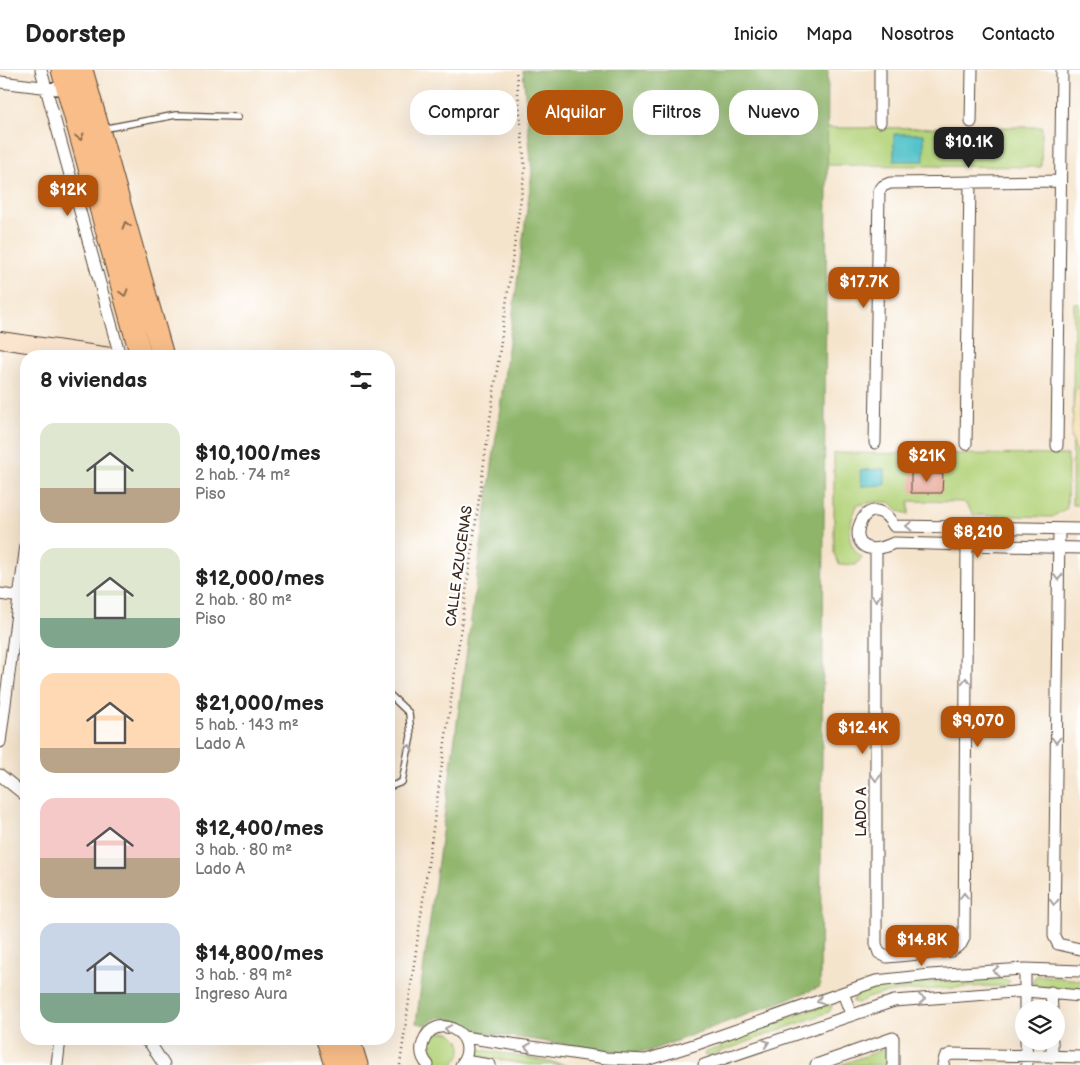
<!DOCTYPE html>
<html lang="es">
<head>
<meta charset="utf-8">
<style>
  :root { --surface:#fff; --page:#f6f6f6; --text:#222; --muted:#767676; --line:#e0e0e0; --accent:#b45309 }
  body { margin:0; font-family:"Balsamiq Sans",sans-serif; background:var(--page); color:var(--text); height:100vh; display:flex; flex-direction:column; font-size:19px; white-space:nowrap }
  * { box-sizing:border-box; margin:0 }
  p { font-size:16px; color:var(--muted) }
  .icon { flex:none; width:28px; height:28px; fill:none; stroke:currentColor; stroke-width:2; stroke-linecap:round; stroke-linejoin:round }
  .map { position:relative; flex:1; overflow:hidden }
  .details { position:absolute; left:20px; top:280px; width:375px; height:695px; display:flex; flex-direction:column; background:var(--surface); border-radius:20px; box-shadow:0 5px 20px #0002 }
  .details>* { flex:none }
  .banner { position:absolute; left:410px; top:20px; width:475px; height:45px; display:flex; gap:10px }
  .buttons { position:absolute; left:1015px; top:930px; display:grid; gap:10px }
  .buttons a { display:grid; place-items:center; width:50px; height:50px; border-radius:50%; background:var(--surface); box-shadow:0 5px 20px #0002; font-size:25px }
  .price { position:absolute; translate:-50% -42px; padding:0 11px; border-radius:10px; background:var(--accent); color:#fff; font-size:16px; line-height:32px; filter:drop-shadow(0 1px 2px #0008) }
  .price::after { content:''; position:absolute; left:50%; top:30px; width:15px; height:11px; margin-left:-8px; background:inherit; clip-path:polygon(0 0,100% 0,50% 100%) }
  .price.selected { background:#222; color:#fff }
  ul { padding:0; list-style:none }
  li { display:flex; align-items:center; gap:15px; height:125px; padding:0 20px }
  li span { display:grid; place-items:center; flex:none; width:140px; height:100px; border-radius:15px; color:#555 }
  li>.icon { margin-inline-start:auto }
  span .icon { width:60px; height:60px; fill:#fffc; stroke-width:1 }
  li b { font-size:21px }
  h2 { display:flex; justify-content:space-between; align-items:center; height:60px; padding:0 20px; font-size:21px }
  .tag { padding:0 18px; border-radius:20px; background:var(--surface); box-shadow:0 5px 20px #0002; font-size:18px; line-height:45px }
  .tag.selected { background:var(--accent); color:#fff }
  header { display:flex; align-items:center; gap:30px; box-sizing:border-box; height:70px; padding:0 25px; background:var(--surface); border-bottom:1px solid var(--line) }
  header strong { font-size:24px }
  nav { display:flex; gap:28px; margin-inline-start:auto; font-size:18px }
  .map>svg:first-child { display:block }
</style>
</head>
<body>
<header>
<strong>Doorstep</strong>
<nav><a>Inicio</a><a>Mapa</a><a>Nosotros</a><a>Contacto</a></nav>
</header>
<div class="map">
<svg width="1080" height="995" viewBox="0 0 1080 995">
  <rect width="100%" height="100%" fill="#fff"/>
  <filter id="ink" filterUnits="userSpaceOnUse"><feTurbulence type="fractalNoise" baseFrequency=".02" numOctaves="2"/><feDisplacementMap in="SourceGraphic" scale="10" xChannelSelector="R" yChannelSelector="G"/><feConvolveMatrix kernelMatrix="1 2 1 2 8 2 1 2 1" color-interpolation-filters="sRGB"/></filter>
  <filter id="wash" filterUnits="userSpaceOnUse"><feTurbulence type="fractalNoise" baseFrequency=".0096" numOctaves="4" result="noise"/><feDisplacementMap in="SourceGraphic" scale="20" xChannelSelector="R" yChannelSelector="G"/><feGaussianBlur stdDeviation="1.12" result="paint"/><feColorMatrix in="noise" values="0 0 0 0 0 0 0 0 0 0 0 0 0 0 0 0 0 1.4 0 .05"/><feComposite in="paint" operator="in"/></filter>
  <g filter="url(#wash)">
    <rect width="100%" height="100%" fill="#f5e4cc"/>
    <!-- green -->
    <path fill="#b4d37a" stroke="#787e4c" d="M1042,57L1041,97L827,95V58Z
      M1074,233L1080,234V435H1072Z
      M834,383L1068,385L1067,438L1052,447L974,445L964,432L909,431V444L899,441L890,432H874L857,435C850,454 843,473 862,487L856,495L839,494L834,483Z
      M1037,905L1080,910V920L1035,916L1033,909Z
      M1005,909L1010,911L1006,916C978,916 951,918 923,920C901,921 878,921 858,933L852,932L857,923C905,911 956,909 1005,909Z
      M827,934L832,937L829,942L709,986H705L704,984L709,980L721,978V973L724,971Z
      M427 979a17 17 0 1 1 34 0a17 17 0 1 1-34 0Z
      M887,978V995H840Z
      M479,979L566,995H529L478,986L476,981Z"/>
    <!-- forest -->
    <path fill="#8fb56a" stroke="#657044" d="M523,0H828L820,917L649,981L625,983L465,960C452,950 440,940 428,955L416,953L532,103Z"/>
    <!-- sand -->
    <path fill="#eeda9e" stroke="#94825e" d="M1080,316V403L1078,388L1071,367L1075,320Z"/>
    <!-- water -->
    <path fill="#55c3cb" stroke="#487674" d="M894,64H924V91H894Z
      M885,399V415L861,416L860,400Z"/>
    <g id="blocks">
      <!-- building -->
      <path fill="#e8a696" d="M911,403L943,404L942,423H911Z"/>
    </g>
  </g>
  <g filter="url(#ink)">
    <use href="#blocks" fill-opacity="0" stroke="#574638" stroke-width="1"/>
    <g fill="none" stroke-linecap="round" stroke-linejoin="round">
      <!-- lane casing -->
      <g stroke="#574638" stroke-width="8">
        <path id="lane" d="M102,59L176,45L238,47
          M389,624L409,643L411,666L402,712L389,717"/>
      </g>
      <!-- street casing -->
      <g stroke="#574638" stroke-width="13">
        <path id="street" d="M41,0L120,286
          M0,12L67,20
          M880,52V0
          M971,52L972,0
          M875,373L879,121L883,116L890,113L1060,111
          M966,374L970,112
          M1057,376L1062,0
          M1059,459L1054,866L1058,874L1080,879
          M1080,459L894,456C864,405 831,502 894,473L1080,478
          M876,480V874L879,883L887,887L951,881L961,874L964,868L967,475
          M0,524L26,528
          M0,672L26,475
          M0,705L26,726
          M1051,922L1052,939
          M843,923L851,944
          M1025,939V899
          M464,967L606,988L646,990L697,974L876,911L930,905L1025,899L1080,901
          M143,969L150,973L164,995
          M1026,971L1027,995
          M1052,971V987
          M464,991L490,995
          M57,995L60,969
          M428,995C422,988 420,981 423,973C433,939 484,964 461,995
          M704,995L894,931L1026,921L1080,926
          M816,995L893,968V995
          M943,995L945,987L951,984L1080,987"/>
      </g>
      <!-- secondary casing -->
      <g stroke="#574638" stroke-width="18">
        <path id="secondary" d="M0,270L110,286"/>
      </g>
      <!-- highway casing -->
      <g stroke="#574638" stroke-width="23">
        <path id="highway" d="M62,0L141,286
          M82,0L163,286
          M328,969L336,995
          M349,969L357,995"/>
      </g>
      <!-- path -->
      <path stroke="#574638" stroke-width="2.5" stroke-dasharray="1 4" stroke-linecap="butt" d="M400,995L525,99L516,0"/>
      <!-- lane -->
      <use href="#lane" stroke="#fff" stroke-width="5.5"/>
      <!-- street -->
      <use href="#street" stroke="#fff" stroke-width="11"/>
      <!-- secondary -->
      <use href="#secondary" stroke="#fce5cf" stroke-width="16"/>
      <!-- highway -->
      <use href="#highway" stroke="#f8bd88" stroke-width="21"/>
    </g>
    <!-- one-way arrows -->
    <defs><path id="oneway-chevron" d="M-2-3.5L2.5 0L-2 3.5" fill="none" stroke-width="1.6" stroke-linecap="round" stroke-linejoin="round" transform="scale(1.25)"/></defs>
    <g stroke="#906c4e">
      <use href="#oneway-chevron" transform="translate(80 67) rotate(74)"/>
      <use href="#oneway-chevron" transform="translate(126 155) rotate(-106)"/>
      <use href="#oneway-chevron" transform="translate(124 223) rotate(74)"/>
    </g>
    <g stroke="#a79f9a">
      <use href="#oneway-chevron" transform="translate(909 456) rotate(-179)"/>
      <use href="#oneway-chevron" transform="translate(1058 507) rotate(91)"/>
      <use href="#oneway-chevron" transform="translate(876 528) rotate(90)"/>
      <use href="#oneway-chevron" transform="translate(966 611) rotate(-90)"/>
      <use href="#oneway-chevron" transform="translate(1056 670) rotate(91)"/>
      <use href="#oneway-chevron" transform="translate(409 678) rotate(-79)"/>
      <use href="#oneway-chevron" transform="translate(876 708) rotate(90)"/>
      <use href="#oneway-chevron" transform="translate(964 826) rotate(-90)"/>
      <use href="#oneway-chevron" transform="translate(1054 832) rotate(91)"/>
      <use href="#oneway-chevron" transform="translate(996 901) rotate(177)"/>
      <use href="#oneway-chevron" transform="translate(922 929) rotate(-5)"/>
      <use href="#oneway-chevron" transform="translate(820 931) rotate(161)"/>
      <use href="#oneway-chevron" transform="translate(448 959) rotate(-169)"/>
      <use href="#oneway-chevron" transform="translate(766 973) rotate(-18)"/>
      <use href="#oneway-chevron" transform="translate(528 977) rotate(-172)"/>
    </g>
  </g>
  <g text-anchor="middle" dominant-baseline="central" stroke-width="4.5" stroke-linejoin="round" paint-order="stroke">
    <!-- street labels -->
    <g font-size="14" fill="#3b2a1e" stroke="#fff">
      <text transform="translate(459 496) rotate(-82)">CALLE AZUCENAS</text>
      <text transform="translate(861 742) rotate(-90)">LADO A</text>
    </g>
  </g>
</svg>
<div class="buttons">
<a><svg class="icon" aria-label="layers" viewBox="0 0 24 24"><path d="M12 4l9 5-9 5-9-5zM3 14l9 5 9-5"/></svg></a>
</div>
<b class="price selected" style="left:969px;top:99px">$10.1K</b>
<b class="price" style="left:68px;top:147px">$12K</b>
<b class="price" style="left:864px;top:239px">$17.7K</b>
<b class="price" style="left:927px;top:413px">$21K</b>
<b class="price" style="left:978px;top:489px">$8,210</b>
<b class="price" style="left:978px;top:678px">$9,070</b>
<b class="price" style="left:863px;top:685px">$12.4K</b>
<b class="price" style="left:922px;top:897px">$14.8K</b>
<div class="banner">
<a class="tag">Comprar</a>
<a class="tag selected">Alquilar</a>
<a class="tag">Filtros</a>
<a class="tag">Nuevo</a>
</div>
<section class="details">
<h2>8 viviendas<svg class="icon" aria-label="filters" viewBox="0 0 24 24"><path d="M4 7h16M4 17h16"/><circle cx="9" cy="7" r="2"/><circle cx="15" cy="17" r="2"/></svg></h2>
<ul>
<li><span style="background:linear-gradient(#dfe7d0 65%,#b9a48a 0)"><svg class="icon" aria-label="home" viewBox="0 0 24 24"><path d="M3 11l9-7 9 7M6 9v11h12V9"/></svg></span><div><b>$10,100/mes</b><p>2 hab. · 74 m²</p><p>Piso</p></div></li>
<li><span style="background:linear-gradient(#dfe7d0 70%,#7fa58c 0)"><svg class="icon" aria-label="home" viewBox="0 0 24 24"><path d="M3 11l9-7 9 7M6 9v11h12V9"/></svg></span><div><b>$12,000/mes</b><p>2 hab. · 80 m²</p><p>Piso</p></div></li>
<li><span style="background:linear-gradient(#ffd9b3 75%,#b9a48a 0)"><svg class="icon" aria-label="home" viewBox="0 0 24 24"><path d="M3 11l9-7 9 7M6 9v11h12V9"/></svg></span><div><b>$21,000/mes</b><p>5 hab. · 143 m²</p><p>Lado A</p></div></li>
<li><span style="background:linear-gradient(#f6c9c9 60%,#b9a48a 0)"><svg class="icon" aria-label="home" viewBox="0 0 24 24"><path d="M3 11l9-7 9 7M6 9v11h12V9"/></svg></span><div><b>$12,400/mes</b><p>3 hab. · 80 m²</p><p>Lado A</p></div></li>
<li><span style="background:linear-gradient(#c9d6e8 70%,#7fa58c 0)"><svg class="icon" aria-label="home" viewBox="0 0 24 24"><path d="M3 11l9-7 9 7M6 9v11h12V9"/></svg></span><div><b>$14,800/mes</b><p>3 hab. · 89 m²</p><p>Ingreso Aura</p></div></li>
</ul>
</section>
</div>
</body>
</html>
